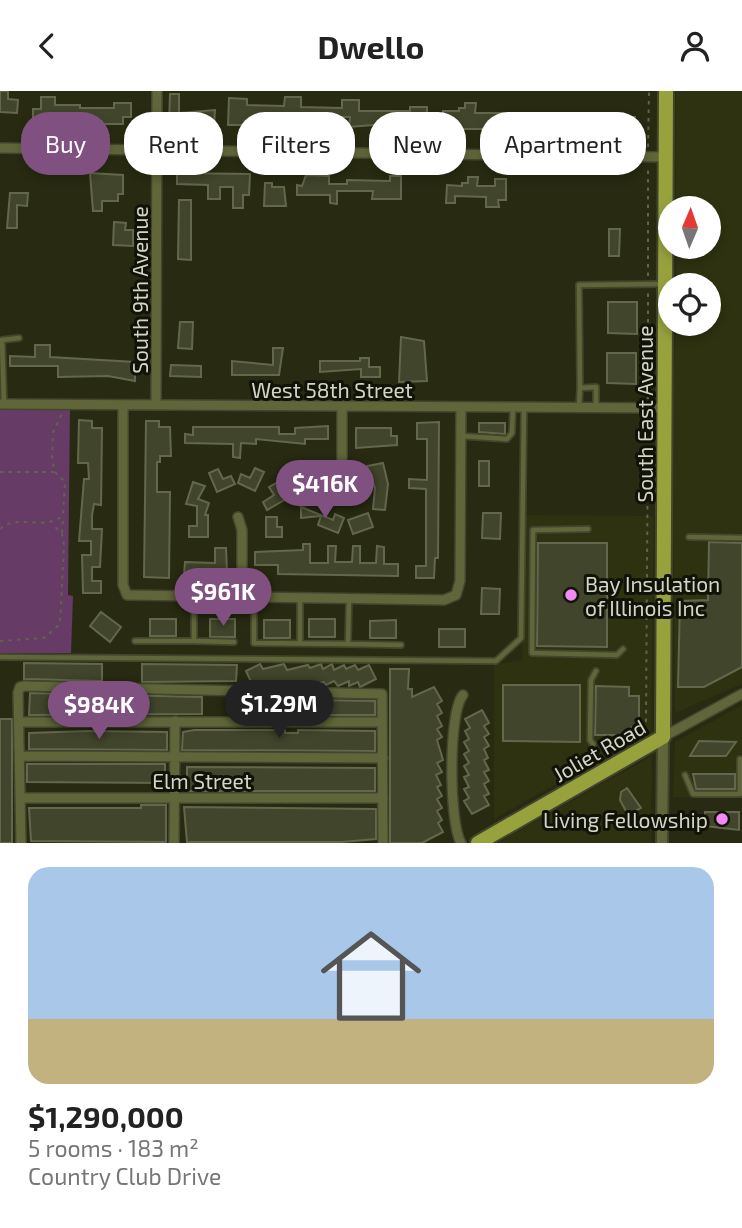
<!DOCTYPE html>
<html lang="en">
<head>
<meta charset="utf-8">
<style>
  :root { --surface:#fff; --page:#f6f6f6; --text:#222; --muted:#767676; --line:#e0e0e0; --accent:#805180 }
  body { margin:0; font-family:"Exo 2",sans-serif; background:var(--page); color:var(--text); height:100vh; display:flex; flex-direction:column; font-size:26px; white-space:nowrap }
  * { box-sizing:border-box; margin:0 }
  p { font-size:23px; color:var(--muted) }
  .icon { flex:none; width:38px; height:38px; fill:none; stroke:currentColor; stroke-width:2; stroke-linecap:round; stroke-linejoin:round }
  .map { position:relative; height:752px; overflow:hidden }
  .details { display:flex; flex-direction:column; background:var(--surface); flex:1 }
  .details>* { flex:none }
  .top-card { position:absolute; left:21px; top:21px; width:700px; height:63px; display:flex; gap:14px }
  .needle { width:46px; rotate:2deg }
  .fabs { position:absolute; left:658px; top:105px; display:grid; gap:14px }
  .fabs a { display:grid; place-items:center; width:63px; height:63px; border-radius:50%; background:var(--surface); box-shadow:0 4px 10px #0003; font-size:35px }
  .price { position:absolute; translate:-50% -60px; padding:0 16px; border-radius:24px; background:var(--accent); color:#fff; font-size:23px; line-height:46px; filter:drop-shadow(0 2px 4px #0008) }
  .price::after { content:''; position:absolute; left:50%; top:42px; width:21px; height:16px; margin-left:-10px; background:inherit; clip-path:polygon(0 0,100% 0,50% 100%) }
  .price.selected { background:#222; color:#fff }
  ul { padding:0; list-style:none }
  li { display:grid; align-content:center; gap:14px; height:371px; padding:0 28px }
  li+li { border-top:2px solid var(--line) }
  li span { display:grid; place-items:center; height:217px; border-radius:21px; color:#555 }
  li>.icon { margin-inline-start:auto }
  span .icon { width:126px; height:126px; fill:#fffc; stroke-width:1 }
  li b { font-size:30px }
  .tag { padding:0 24px; border-radius:28px; background:var(--surface); box-shadow:0 4px 10px #0003; font-size:24px; line-height:63px }
  .tag.selected { background:var(--accent); color:#fff }
  header { display:flex; justify-content:space-between; align-items:center; height:91px; padding:0 28px; background:var(--surface); font-size:32px; font-weight:700 }
  .map>svg:first-child { display:block }
</style>
</head>
<body>
<header><svg class="icon" aria-label="back" viewBox="0 0 24 24"><path d="M15 5l-7 7 7 7"/></svg>Dwello<svg class="icon" aria-label="person" viewBox="0 0 24 24"><circle cx="12" cy="8" r="4"/><path d="M4 21q1-7 8-7t8 7"/></svg></header>
<div class="map">
<svg width="742" height="752" viewBox="0 0 742 752">
  <rect width="100%" height="100%" fill="#282b11"/>
  <!-- built -->
  <path fill="#2e3210" d="M676,0H742V593L675,622L672,328L676,233H709V194H676V156H709V117H676Z
    M524,424L654,425L651,639L494,728V574L522,569Z
    M742,614V706H673L675,651Z
    M652,665L651,752H497Z"/>
  <!-- green -->
  <path fill="#663b66" d="M0,317H70L68,504L73,505L71,562H0Z"/>
  <!-- building -->
  <path fill="#41452b" stroke="#63674b" stroke-width="2" d="M0,0H8V8L18,9L17,22L0,21Z
    M170,3H179V22L215,19L214,35L169,33Z
    M41,6H55V14H80V17H114V12H131V26H123V33H85V26L70,27V33H33V18H41Z
    M285,6H301V16L342,17V9H359V20H410V16H427V33L410,34V29H386V33L349,36L350,26H333V31L278,30V34H228L229,7L247,8V14L284,15Z
    M465,12H476L475,22H502L501,38H454V42H443V20H459V17H465Z
    M635,26V37L607,38V27Z
    M90,82L123,84V103H118V110H102V120H93Z
    M177,82L250,83L249,104H243V117H233V96H220V108H208V94L177,93Z
    M306,84L329,85V93H347V89L390,90V85H401V108H372L373,100H337V113L330,112V104H297V94L302,95Z
    M468,86H478L477,95H495V88H506V109H498L499,116H486V106L455,105V112H446L447,94L462,95V92H468Z
    M265,92H272V96H284L286,115H264Z
    M10,102H28L27,115L17,114V137H7Z
    M179,109H191V169L178,168Z
    M114,131L126,132L125,139H133V155L113,154Z
    M609,138H620L619,165H609Z
    M608,211H637V243L608,242Z
    M180,231H193L192,258L178,257Z
    M401,246L424,250L427,290L399,291Z
    M35,254H50V266L135,271V290L108,285L58,286V275H10V265L35,266Z
    M273,257H283L279,284H232V270L273,274Z
    M607,262H636V293L607,292Z
    M360,267H369V276H380V286H361V278L320,281V270H360Z
    M171,274L201,275V286L170,285Z
    M79,329L92,330V337H102L101,414L94,413L92,424V438H102L100,476H92V490H101V502H83L82,464H91V450H79L84,388H89L88,372H78Z
    M146,330H159V336H170L171,365H160V371H157V401H170L169,487L144,486Z
    M439,331L438,467H435L434,487H416V475H426V398L409,397V388L427,389V348H417V332Z
    M479,332H505V343L479,341Z
    M328,335V348H305V353L256,348V353L241,352L240,367L233,366V353L185,352V343L193,344V336H279V343H295V337Z
    M356,337H391V345H397V354L356,357Z
    M479,370H489V395H479Z
    M383,372L388,393L385,419L373,418L375,397L367,375Z
    M300,373H320V384H311V400H316L317,413L300,415Z
    M255,377L264,381L255,400L238,392L241,383L250,387Z
    M218,378L223,388L231,385L235,393L217,401L209,382Z
    M193,391L205,395L198,408L209,412L205,424H208V446H189V435H197V415L186,413Z
    M276,392L286,408L267,419L263,411L274,404L269,396Z
    M301,416L333,429L335,423L344,427L338,442L318,434L321,425L301,427Z
    M368,422L373,436L353,443L348,429Z
    M483,422H501L500,448L482,447Z
    M266,426H277V436H282V446H266Z
    M709,451L742,452V576L704,596H678L680,510L708,509Z
    M538,452H607V556L537,555Z
    M303,453H310V472H328V455H336L335,471H352L353,455H360V472H376L377,455L384,456V473H398V485L278,483V474H255V461L303,459Z
    M215,457H226L227,482L184,484L185,471L215,472Z
    M482,497L500,498L499,523H481Z
    M101,521L121,536L110,551L90,535Z
    M150,528H176V545H150Z
    M210,528H235V546H210Z
    M309,528H335V546H309Z
    M264,529H290V547H264Z
    M396,529V547H370V530Z
    M439,538H465V556H439Z
    M24,572L102,573V590L24,588Z
    M142,573L237,574L236,590L142,591Z
    M260,573L263,578L284,573L287,579L308,574L310,577L321,573L323,578L332,573L334,579L344,574L346,578L355,574L358,579L369,574L376,588L360,596L358,591L349,595V590L338,595L334,590L326,594L324,591L313,594L311,591L301,594L298,590L290,594L287,590L278,594L265,593L263,590L252,593L246,580Z
    M390,578H409L408,598H412V606L434,596L442,610L437,613L442,622L437,625L442,635L437,638L442,646L437,649L443,669L437,672L442,681L436,684L441,694L437,696L442,705L437,708L442,717L437,720L442,729L438,732L443,741L422,752H390Z
    M503,594H580V651L503,650Z
    M596,595L629,596V605H639V632L618,644H595Z
    M30,602L202,606V623L29,624Z
    M252,608L375,610V624H252Z
    M482,619L489,632L484,635L489,643L484,646L489,655L484,658L488,667L484,669L489,679L484,681L489,690L484,693L489,703L484,705L489,714L472,723L464,710L469,707L464,698L469,696L464,686L469,684L464,675L469,672L464,663L469,660L464,651L469,648L465,640L470,637L465,628Z
    M0,628H12V752H0Z
    M194,639H285V642H298V639L375,640V660L182,659L183,641Z
    M88,640L167,641V659L29,658V642Z
    M699,650L736,651L726,665H690Z
    M27,673H165V692L27,691Z
    M187,676L375,677V700H187Z
    M693,683H735V698H696Z
    M627,697L641,717L628,724L620,709L621,701Z
    M141,714H166V751L31,750L29,717H141Z
    M184,716L376,718V748L342,751H187Z
    M705,721H739V739L705,735Z"/>
  <g fill="none" stroke-linecap="round" stroke-linejoin="round">
    <!-- service casing -->
    <g stroke="#43462e" stroke-width="8">
      <path id="service" d="M4,312L2,249L19,247
        M579,316L580,297
        M596,316V296L580,297L579,194L661,193
        M462,345L507,348L512,342L513,316
        M588,438L533,439L532,562L617,564L623,558
        M689,446L742,447
        M254,508V552L348,553
        M300,508V551
        M349,509L348,553L401,554
        M135,550H194V507
        M194,550L234,551
        M0,566L496,570L521,547L524,317
        M593,653L590,649L591,589L596,580
        M685,684L693,703H740V668"/>
    </g>
    <!-- minor casing -->
    <g stroke="#43462e" stroke-width="12">
      <path id="minor" d="M0,57L666,66
        M0,313L665,317
        M123,314V494L127,504L444,509L456,504L460,490L461,316
        M156,314L157,0
        M342,315V377L347,397
        M238,426L242,439V508
        M19,631H382
        M663,646L742,603
        M21,665L383,667
        M21,707H383
        M21,752L18,602L20,596L25,595L382,603L383,752
        M174,752L175,630
        M461,752C449,732 448,621 463,604"/>
    </g>
    <!-- tertiary casing -->
    <g stroke="#43462e" stroke-width="14">
      <path id="tertiary" d="M662,752L663,646"/>
    </g>
    <!-- primary casing -->
    <g stroke="#43462e" stroke-width="18">
      <path id="primary" d="M478,752L663,646L666,0"/>
    </g>
    <!-- path -->
    <path stroke="#60634d" stroke-width="2" stroke-dasharray="3.5 5" stroke-linecap="butt" d="M648,56L649,0
      M648,185V75
      M648,308V201
      M0,381H54
      M0,438C17,422 45,441 63,424L65,391L55,381L52,369L53,341L62,323
      M62,442L63,427
      M0,550L44,547L60,533L64,454L62,443L52,433
      M646,631L648,327"/>
    <!-- service -->
    <use href="#service" stroke="#606639" stroke-width="4.5"/>
    <!-- minor -->
    <use href="#minor" stroke="#606639" stroke-width="9"/>
    <!-- tertiary -->
    <use href="#tertiary" stroke="#606639" stroke-width="10"/>
    <!-- primary -->
    <use href="#primary" stroke="#97a23d" stroke-width="14"/>
  </g>
  <!-- markers -->
  <g fill="#f28af3" stroke="#111308" stroke-width="2.5">
    <circle cx="571" cy="504" r="7"/>
    <circle cx="722" cy="728" r="7"/>
  </g>
  <g text-anchor="middle" dominant-baseline="central" stroke-width="6" stroke-linejoin="round" paint-order="stroke">
    <!-- street labels -->
    <g font-size="21" fill="#d3d6c7" stroke="#111308">
      <text transform="translate(139 199) rotate(-90)">South 9th Avenue</text>
      <text x="332" y="298">West 58th Street</text>
      <text transform="translate(644 323) rotate(-90)">South East Avenue</text>
      <text transform="translate(599 659) rotate(-30)">Joliet Road</text>
      <text x="202" y="689">Elm Street</text>
    </g>
    <!-- poi labels -->
    <g font-size="21" fill="#d3d6c7" stroke="#111308" text-anchor="start">
      <text x="585" y="492">Bay Insulation<tspan x="585" dy="24">of Illinois Inc</tspan></text>
      <text x="708" y="728" text-anchor="end">Living Fellowship</text>
    </g>
  </g>
</svg>
<div class="fabs">
<a><svg class="needle" viewBox="-14 -14 28 28"><path d="M0-13l5 13h-10z" fill="#e53935"/><path d="M0 13l5-13h-10z" fill="#767676"/></svg></a>
<a><svg class="icon" aria-label="locate" viewBox="0 0 24 24"><circle cx="12" cy="12" r="6"/><path d="M12 2v4M12 18v4M2 12h4M18 12h4"/></svg></a>
</div>
<b class="price" style="left:325px;top:429px">$416K</b>
<b class="price" style="left:223px;top:537px">$961K</b>
<b class="price selected" style="left:279px;top:649px">$1.29M</b>
<b class="price" style="left:99px;top:650px">$984K</b>
<div class="top-card">
<a class="tag selected">Buy</a>
<a class="tag">Rent</a>
<a class="tag">Filters</a>
<a class="tag">New</a>
<a class="tag">Apartment</a>
</div>
</div>
<section class="details">
<ul>
<li><span style="background:linear-gradient(#a9c7e8 70%,#c2b280 0)"><svg class="icon" aria-label="home" viewBox="0 0 24 24"><path d="M3 11l9-7 9 7M6 9v11h12V9"/></svg></span><div><b>$1,290,000</b><p>5 rooms · 183 m²</p><p>Country Club Drive</p></div></li>
</ul>
</section>
</body>
</html>
